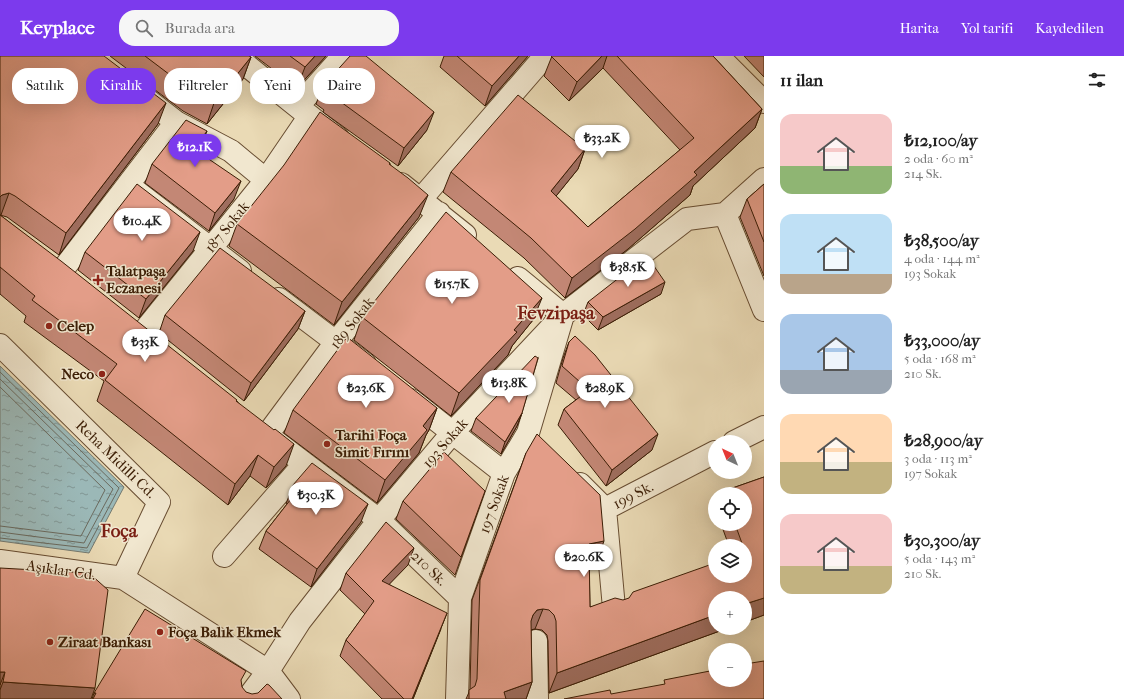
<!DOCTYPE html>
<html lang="tr">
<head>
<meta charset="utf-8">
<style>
  :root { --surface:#fff; --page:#f6f6f6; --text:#222; --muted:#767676; --accent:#7c3aed }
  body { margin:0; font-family:"IM FELL French Canon",serif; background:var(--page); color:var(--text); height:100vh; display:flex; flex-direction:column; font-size:15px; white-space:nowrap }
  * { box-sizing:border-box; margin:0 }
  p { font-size:13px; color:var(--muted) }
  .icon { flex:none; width:22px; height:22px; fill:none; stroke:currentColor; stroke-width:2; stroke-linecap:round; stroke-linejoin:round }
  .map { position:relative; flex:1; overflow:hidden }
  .sheet { display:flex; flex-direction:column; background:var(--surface); width:360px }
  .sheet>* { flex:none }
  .guide { position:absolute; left:12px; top:12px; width:380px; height:36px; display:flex; gap:8px }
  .needle { width:26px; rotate:317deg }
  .controls { position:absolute; left:708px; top:379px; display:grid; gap:8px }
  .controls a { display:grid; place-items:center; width:44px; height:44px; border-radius:50%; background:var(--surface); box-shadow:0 4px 16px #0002; font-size:20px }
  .price { position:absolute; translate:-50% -34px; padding:0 9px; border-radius:14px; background:#fff; color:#222; font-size:13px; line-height:26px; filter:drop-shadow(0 1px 2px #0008) }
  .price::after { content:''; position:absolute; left:50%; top:24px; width:12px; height:9px; margin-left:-6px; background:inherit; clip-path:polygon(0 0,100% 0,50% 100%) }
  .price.selected { background:var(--accent); color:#fff }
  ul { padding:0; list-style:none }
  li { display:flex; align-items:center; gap:12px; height:100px; padding:0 16px }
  li span { display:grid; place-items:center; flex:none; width:112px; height:80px; border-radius:12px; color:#555 }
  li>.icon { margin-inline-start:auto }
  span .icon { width:48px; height:48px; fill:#fffc; stroke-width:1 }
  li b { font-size:17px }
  h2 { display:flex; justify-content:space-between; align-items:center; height:48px; padding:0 16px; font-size:17px }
  .pill { padding:0 14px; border-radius:16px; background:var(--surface); box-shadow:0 4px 16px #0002; font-size:14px; line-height:36px }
  .pill.selected { background:var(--accent); color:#fff }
  header { display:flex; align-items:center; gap:24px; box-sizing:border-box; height:56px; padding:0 20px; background:var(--accent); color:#fff }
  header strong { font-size:19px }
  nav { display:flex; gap:22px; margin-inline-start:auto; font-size:14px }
  .search { width:280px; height:36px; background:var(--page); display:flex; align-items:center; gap:10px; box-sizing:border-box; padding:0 14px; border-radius:16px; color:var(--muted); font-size:15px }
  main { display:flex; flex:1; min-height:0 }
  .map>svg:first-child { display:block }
</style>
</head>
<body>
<header>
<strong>Keyplace</strong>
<div class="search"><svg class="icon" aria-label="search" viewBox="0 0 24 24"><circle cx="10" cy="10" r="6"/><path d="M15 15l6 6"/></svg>Burada ara</div>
<nav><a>Harita</a><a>Yol tarifi</a><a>Kaydedilen</a></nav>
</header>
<main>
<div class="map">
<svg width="764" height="643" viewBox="0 0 764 643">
  <defs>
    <pattern id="water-ripples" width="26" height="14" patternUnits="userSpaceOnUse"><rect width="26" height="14" fill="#9bb8b7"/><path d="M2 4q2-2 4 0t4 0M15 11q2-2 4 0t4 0" fill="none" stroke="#809593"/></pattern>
  </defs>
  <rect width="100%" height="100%" fill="#eadab5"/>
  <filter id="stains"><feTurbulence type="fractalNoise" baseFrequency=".005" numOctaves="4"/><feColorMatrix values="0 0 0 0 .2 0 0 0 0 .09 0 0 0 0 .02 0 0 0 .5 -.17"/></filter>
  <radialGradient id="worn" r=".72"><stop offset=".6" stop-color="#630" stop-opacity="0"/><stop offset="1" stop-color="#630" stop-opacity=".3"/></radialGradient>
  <!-- water -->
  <path fill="url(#water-ripples)" stroke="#757a70" d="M0,310L124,431L89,497L0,485Z"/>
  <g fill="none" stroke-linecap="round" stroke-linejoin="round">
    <!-- shore -->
    <path stroke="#6b6a5e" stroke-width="1" d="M0,316L119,432L87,492L0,482
      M0,323L113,433L84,487L0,476
      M0,331L105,434L81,480L0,470"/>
    <!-- street casing -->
    <g stroke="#674c31" stroke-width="24">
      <path id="street" d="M235,0C269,27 303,56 338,82
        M718,0L764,46
        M140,38L176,66L231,95L266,124
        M298,50L343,0
        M401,128L465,179
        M128,129L240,215
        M421,143L545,0
        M725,158L764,254
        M61,216L176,66
        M279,243L365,308
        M141,279L266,124L309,61
        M0,289L159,446L123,522
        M411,344L504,417
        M267,379L379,464L460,542
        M267,379L336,286L439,157
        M734,386L764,371
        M580,428L605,453L715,396
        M605,453L614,552
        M224,500L304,408
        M0,505L123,522L268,615L289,643
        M536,585L537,643
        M247,643L268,615L300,565L379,464L453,376L563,259L687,163L725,158L764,123
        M457,643L460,542L504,417L528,377L563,259L518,222"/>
    </g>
    <!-- street -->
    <use href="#street" stroke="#f1e7cf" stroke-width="22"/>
  </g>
  <!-- wall -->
  <path fill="#c38775" stroke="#3b1d05" d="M0,0L158,68L59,199L7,161L0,159Z
    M110,0H249L251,1L243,23L207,68L183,55Z
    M255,0H326L297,32Z
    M444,0H528L485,50L440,11Z
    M552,0H713L762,53L755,72L693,130L690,139L628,193L565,242L524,202L443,136L451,116L585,93L578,113L556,140L588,171L680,94L603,12L569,45L544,20Z
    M744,0H764V21Z
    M323,30L427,74L398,110L323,56L324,54L316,48Z
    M200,93L198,96L234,143L209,175L145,127L152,108Z
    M390,107V108L419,161L334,269L229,190L237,168Z
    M764,128V220L740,161L747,143Z
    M0,159L237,345L286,410L266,432L250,420L228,449L97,345L104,325L24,266L26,260L0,238Z
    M193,195L139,262L78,214L85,196Z
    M661,238L598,274L583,259L588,246Z
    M305,255L298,273L244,345L159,277L165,259Z
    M362,261L533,264L512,290L508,299L451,360L354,284Z
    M569,286L652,394L606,430L558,369L564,353L576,344L556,327L563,302Z
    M437,352L429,374L426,379L419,397L377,447L284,377L293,354Z
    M522,357L517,370L501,398L471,375L476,362Z
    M526,397L597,505L589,507L590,551L745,520V490H729L721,468H745V438H723L724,435L764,421V559L745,566V542L715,572H728L549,637L548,585L547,579L542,574L535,573L531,574L532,626L526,643H466L470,634L472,544Z
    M293,429L361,466L311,531L259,493L266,475L287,448H286Z
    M485,435L455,519L396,463L403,445Z
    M408,509L389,528L441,573L413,643H382L340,600L346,584L365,558L340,534L346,517Z
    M0,512L91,643H0Z"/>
  <!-- shaded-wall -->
  <path fill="#9f6e5f" stroke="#3b1d05" d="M315,0H326L297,32L305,11Z
    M519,0H528L485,50L492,30Z
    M602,0H607L603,12L569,45L577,26Z
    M251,1L243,23L207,68L214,47Z
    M166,47L158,68L59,199L66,177Z
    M762,53L755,72L693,130L690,139L628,193L565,242L572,222L694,116Z
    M434,56L427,74L398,110L404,92Z
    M207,75L200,93L188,111L194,93Z
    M585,93L578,113L544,155L551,135Z
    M241,125L234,143L209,175L215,157Z
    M9,137L1,159H0V141L2,139Z
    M428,139L419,161L334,269L342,246Z
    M200,176L193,195L139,262L146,243Z
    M665,226L661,238L598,274L603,261Z
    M542,242L533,264L512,290L508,299L451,360L459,337Z
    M305,255L298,273L244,345L251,327Z
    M437,352L429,374L426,379L419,397L377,447L385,424L423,370Z
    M522,357L517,370L501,398L505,386Z
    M658,378L652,394L606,430L612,414Z
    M294,388L286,410L266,432L274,411Z
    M258,399L250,420L228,449L235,428Z
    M368,448L361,466L311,531L317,513Z
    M604,485L597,505L582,508L589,488Z
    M414,492L408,509L376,542L382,525Z
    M764,542V559L745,566V548Z
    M543,553L535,573L530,574L525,579L533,559L537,554Z
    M447,557L413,643H412Z
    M715,559V572H728L549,637L557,617Z
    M0,616H5L0,629Z
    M3,626L95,632L91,643H0V634Z
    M532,626L526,643H502L504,636Z
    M94,637H96L94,643H92Z"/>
  <!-- building -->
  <path fill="#e39d88" stroke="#3b1d05" d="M0,0H104L166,47L66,177L15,140L9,137L2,139L0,141Z
    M145,0H249L251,1L214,47L190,34Z
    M290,0H315L305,11Z
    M350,0H366L434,56L404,92L330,38L331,36L323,30Z
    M457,0H519L492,30Z
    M551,0H602L577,26Z
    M617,0H713L762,53L694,116L697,119L635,173L572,222L531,182L451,116L518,39L585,93L551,135L588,171L694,82Z
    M320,56L390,107L389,108L408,122L428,139L342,246L237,168L284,109Z
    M186,64L207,75L194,93L241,125L215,157L152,108Z
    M137,128L200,176L146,243L85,196Z
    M764,128V186L747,143Z
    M446,156L542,242L514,274L517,276L459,337L362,261Z
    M0,159L61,205L237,344L236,345L274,374L275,373L294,388L274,411L258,399L235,428L105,324L117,308L32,244L35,240L0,211Z
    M220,192L305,255L251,327L165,259Z
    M647,200L665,226L603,261L588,246Z
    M575,280L595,299L658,378L612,414L564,353L589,334L562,310L569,286Z
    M347,281L437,352L423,370L427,374L385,424L293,354Z
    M535,300L538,302L522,357L505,386L476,362Z
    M537,378L600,439L604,485L589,488L590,551L615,542L623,544L629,542L633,536L715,507V520H745V490H743L735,468H745V438H725L724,435L764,421V542L745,548V542H715V559L557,617L556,565L554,559L549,554L543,553L537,554L533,559L531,565L532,626L504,636L506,643H469V634L475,630L477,623L480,524L526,397Z
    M444,396L485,435L461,501L403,445Z
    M312,407L368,448L317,513L266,475L298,434L293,429Z
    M386,466L414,492L382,525L447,557L412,643H404L346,584L374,545L346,517Z
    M0,512L89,517L108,534L95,632L3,626L5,616H0Z
    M145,553L246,615L241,624L242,631L246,636L252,638L258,637L267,628L269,629L282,643H93L96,637H94Z
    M764,605V643H564L610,634L611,638L665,628L664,624L715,614V624H745V608Z"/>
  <!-- markers -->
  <g fill="#8f2418" stroke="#f1e7cf" stroke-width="1.5">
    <path d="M96 218h4v4h4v4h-4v4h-4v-4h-4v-4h4z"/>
    <circle cx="49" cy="270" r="4"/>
    <circle cx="102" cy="318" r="4"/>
    <circle cx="327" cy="388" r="4"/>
    <circle cx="160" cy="576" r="4"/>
    <circle cx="50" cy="586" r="4"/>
  </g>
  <g text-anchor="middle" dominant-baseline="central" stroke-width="3" stroke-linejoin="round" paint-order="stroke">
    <!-- street labels -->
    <g font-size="15" fill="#3b1d05" stroke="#f1e7cf">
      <text transform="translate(227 171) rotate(-51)">187 Sokak</text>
      <text transform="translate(352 267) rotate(-52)">189 Sokak</text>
      <text transform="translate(445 387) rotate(-49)">193 Sokak</text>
      <text transform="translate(116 403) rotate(44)">Reha Midilli Cd.</text>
      <text transform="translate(633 439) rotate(-27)">199 Sk.</text>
      <text transform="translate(494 448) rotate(-70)">197 Sokak</text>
      <text transform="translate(429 512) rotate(44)">210 Sk.</text>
      <text transform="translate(61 514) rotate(8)">Aşıklar Cd.</text>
    </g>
    <!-- poi labels -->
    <g font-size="15" font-weight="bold" fill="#3b1d05" stroke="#f1e7cf" text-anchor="start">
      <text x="106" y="215">Talatpaşa<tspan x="106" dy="17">Eczanesi</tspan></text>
      <text x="57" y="270">Celep</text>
      <text x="94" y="318" text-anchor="end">Neco</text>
      <text x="335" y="379">Tarihi Foça<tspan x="335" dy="17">Simit Fırını</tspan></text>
      <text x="168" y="576">Foça Balık Ekmek</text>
      <text x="58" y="586">Ziraat Bankası</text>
    </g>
    <!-- district labels -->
    <g font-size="19" font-weight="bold" fill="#7a1f14" stroke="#f1e7cf">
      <text x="556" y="257">Fevzipaşa</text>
      <text x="119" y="475">Foça</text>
    </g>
  </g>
  <rect width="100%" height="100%" filter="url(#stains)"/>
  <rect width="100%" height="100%" fill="url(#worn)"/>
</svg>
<div class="controls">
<a><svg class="needle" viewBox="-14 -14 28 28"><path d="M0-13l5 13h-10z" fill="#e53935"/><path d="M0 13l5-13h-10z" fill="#767676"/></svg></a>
<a><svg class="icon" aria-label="locate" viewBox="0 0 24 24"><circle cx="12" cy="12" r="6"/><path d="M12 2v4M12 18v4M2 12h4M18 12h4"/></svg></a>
<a><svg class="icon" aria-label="layers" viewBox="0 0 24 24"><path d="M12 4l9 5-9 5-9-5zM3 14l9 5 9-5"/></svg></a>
<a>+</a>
<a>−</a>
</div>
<b class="price" style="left:602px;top:103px">₺33.2K</b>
<b class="price selected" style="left:195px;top:112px">₺12.1K</b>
<b class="price" style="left:142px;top:186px">₺10.4K</b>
<b class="price" style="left:628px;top:232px">₺38.5K</b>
<b class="price" style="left:452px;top:249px">₺15.7K</b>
<b class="price" style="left:145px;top:307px">₺33K</b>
<b class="price" style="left:509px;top:348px">₺13.8K</b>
<b class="price" style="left:366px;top:353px">₺23.6K</b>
<b class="price" style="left:605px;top:353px">₺28.9K</b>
<b class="price" style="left:316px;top:460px">₺30.3K</b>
<b class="price" style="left:584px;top:522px">₺20.6K</b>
<div class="guide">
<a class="pill">Satılık</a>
<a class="pill selected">Kiralık</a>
<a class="pill">Filtreler</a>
<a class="pill">Yeni</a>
<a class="pill">Daire</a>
</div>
</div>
<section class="sheet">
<h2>11 ilan<svg class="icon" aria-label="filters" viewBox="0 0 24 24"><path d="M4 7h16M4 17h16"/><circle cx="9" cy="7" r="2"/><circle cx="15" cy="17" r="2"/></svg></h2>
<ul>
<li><span style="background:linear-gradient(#f6c9c9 65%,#8fb573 0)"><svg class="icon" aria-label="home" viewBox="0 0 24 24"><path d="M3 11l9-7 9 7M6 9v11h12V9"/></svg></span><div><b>₺12,100/ay</b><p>2 oda · 60 m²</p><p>214 Sk.</p></div></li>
<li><span style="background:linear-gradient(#bfe0f5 75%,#b9a48a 0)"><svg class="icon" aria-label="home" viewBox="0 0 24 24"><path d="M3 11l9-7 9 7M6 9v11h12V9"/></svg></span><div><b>₺38,500/ay</b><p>4 oda · 144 m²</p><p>193 Sokak</p></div></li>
<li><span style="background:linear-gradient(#a9c7e8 70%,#9aa5b1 0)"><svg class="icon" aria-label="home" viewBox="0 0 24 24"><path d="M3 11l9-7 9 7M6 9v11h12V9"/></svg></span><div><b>₺33,000/ay</b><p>5 oda · 168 m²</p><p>210 Sk.</p></div></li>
<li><span style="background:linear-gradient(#ffd9b3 60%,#c2b280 0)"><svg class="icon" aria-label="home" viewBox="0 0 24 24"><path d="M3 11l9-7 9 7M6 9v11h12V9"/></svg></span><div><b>₺28,900/ay</b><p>3 oda · 113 m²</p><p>197 Sokak</p></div></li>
<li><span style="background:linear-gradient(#f6c9c9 65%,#c2b280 0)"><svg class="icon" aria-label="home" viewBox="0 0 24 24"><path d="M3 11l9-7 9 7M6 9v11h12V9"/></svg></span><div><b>₺30,300/ay</b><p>5 oda · 143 m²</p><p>210 Sk.</p></div></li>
</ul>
</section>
</main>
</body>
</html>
